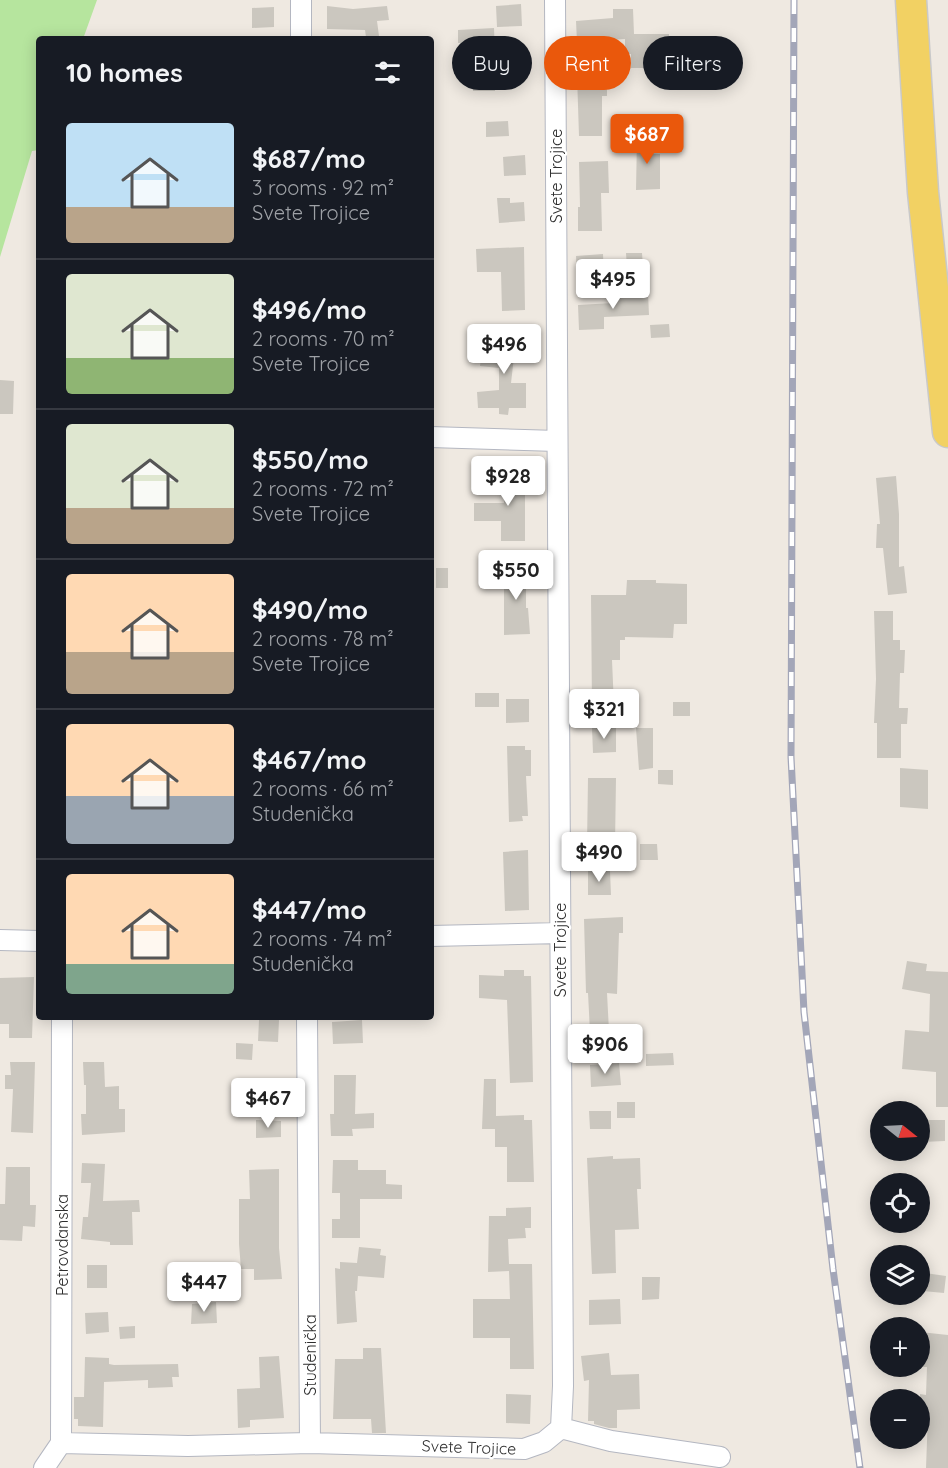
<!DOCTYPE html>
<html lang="en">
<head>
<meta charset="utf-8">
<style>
  :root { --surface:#171b24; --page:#20242c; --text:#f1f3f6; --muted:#9ea1a6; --line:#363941; --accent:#ea580c }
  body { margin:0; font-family:Quicksand,sans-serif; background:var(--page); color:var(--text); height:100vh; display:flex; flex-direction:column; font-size:22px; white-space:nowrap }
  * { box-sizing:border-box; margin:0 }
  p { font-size:20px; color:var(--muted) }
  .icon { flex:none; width:33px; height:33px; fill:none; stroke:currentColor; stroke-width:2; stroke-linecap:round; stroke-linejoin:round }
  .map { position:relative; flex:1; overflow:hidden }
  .sheet { position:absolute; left:36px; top:36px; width:398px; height:984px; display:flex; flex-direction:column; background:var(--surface); border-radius:6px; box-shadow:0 3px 15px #0003 }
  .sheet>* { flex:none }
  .hud { position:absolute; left:452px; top:36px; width:406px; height:54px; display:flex; gap:12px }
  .needle { width:39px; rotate:108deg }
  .controls { position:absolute; left:870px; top:1101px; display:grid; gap:12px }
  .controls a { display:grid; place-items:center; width:60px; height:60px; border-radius:50%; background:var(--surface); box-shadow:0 3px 15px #0003; font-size:30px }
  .price { position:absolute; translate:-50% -51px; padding:0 14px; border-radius:6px; background:#fff; color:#222; font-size:20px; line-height:39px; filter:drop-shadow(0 2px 3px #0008) }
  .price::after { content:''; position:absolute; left:50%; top:36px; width:18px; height:14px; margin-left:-9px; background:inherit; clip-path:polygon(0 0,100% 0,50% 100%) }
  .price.active { background:var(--accent); color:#fff }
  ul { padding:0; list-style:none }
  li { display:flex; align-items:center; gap:18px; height:150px; padding:0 30px }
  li+li { border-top:2px solid var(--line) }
  li span { display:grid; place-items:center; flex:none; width:168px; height:120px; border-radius:6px; color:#555 }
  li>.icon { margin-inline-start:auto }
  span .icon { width:72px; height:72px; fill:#fffc; stroke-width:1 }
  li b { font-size:26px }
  h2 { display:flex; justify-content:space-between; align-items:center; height:72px; padding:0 30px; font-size:26px }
  .chip { padding:0 21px; border-radius:27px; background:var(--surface); box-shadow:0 3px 15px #0003; font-size:21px; line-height:54px }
  .chip.active { background:var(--accent); color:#fff }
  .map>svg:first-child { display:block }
</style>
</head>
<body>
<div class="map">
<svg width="948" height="1468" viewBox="0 0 948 1468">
  <rect width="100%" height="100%" fill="#efe9e1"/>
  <!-- green -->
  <path fill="#b6e59e" d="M0,0H97L83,39H39V150L32,151L0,257Z"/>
  <!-- building -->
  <path fill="#cbc7bf" d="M521,4L522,26L497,27L496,6Z
    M327,6L353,9L387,6L389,20L377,21L379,36L366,37L365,30L327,29Z
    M274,7V27L252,28V8Z
    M613,9H633L634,34H669V52H664V68H631V54H625V39L577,42L576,21L613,18Z
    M494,28L495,54H524V81H495V91H473V72H481V42L458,43V30Z
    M607,74V96H602V136H579L577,75Z
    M508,121L509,136L486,137V122Z
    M652,136L653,154H660V189L636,190L637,137Z
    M525,155L526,175L504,176L503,157Z
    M608,161L609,193H601L602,231H578V207H580L579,162Z
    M497,198H510V203L524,202L525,221L499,223Z
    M524,247L525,310L502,311L501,272H477L476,249Z
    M626,253H642L643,267L627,268Z
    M603,254L604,277L577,278L576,256Z
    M648,293L649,315L604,317V329L579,330L578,305L613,303V295Z
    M669,324L670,337L651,338L650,325Z
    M500,335H524V357H514L511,383H526V408H509L508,415L499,414V408H478L477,392L499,390V368L480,366L483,342L500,343Z
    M0,380L14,381L13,414H0Z
    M522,468V474H529V494H525V541H501V521H474V503H504V469Z
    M896,476L899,514V567L904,566L907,593L888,595L883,548H876L877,524H880L876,478Z
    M504,566H526V608H528L530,634L504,635Z
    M436,568H448V588H436Z
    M627,580H656V583L687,584V624H674L673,638L625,637V640H620V660H612L614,706L592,708L591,595H626Z
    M874,611H893V640H900V650H905L904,673H900L899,708H908L907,724H901V758H877V723H874L876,679Z
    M475,693H499V707H475Z
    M506,699H529V722L506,723Z
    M673,702H690V716H673Z
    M592,728H616V752L593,753Z
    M636,728H653V768L639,770Z
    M507,746H525V750H531V776H526L528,816H522L523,821L509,822Z
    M900,768L928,770V809L900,807Z
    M658,770H673V785L658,784Z
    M588,778H616L615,845H587Z
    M640,844H657L658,860H640Z
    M528,850L529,910L505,911L503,852Z
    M588,871H610L611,895H588Z
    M623,917V933H619L617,994L607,993L609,1031L590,1032L588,993H586L584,919Z
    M907,961L927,964L926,971L948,972V1107H936V1072L902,1069L905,1030L929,1032L930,994L902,989Z
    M504,970H524V976H531L533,1082L510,1083L507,1000L479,998V975L504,976Z
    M34,977L32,1038H9V1024H0V978Z
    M259,1020H279L278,1042L258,1041Z
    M362,1020L363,1043L333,1044L332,1022Z
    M236,1043L253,1044L252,1060L236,1059Z
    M673,1053L674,1065L646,1066V1054Z
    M10,1062H35L33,1133L11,1132L13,1089H5V1075H11Z
    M83,1062H104L105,1087L119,1086V1109H125V1132L82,1135L81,1114H86V1085H84Z
    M619,1063L621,1085L591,1087L590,1065Z
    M334,1075H356L355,1114L374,1113V1128L352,1129L353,1136H331L330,1114H334Z
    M484,1079H496V1116L524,1115V1120H532L534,1182H507V1147H495V1129H482Z
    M617,1102H635V1118H617Z
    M589,1111H611V1129H590Z
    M256,1120L281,1121V1137L256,1138Z
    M921,1120H945V1141L922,1142Z
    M613,1156V1159L640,1158L641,1189H637L639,1229L615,1230L616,1273L592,1274L587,1158Z
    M333,1160H358V1170H386V1184L402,1185V1199H360V1238H332V1219H340V1193H332Z
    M82,1163L105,1164L103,1201L139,1200L140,1212H132L133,1245H110V1242L81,1239L83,1217H88L91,1183H81Z
    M6,1167H30V1205H36L35,1227L23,1226L22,1241L0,1240V1204H5Z
    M279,1169V1248L282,1279L254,1280V1269H241L239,1244V1199H250L249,1170Z
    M531,1207V1228H525L526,1238L508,1239L509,1264H532L534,1369H510V1338H473V1299H510L509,1271L488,1272L489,1216H506V1208Z
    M359,1247L381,1249L380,1255L386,1256L384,1278L358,1276L357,1291H355L357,1322L337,1324L335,1268L340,1269V1262L357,1263Z
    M87,1265H107V1288H87Z
    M925,1273L946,1276L944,1293L923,1291Z
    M642,1277H660L659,1299L642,1300Z
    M620,1299L621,1324L589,1325V1300Z
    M216,1302L217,1323L191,1324L192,1304Z
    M108,1312L109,1332L86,1334L85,1313Z
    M135,1326V1338L120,1339L119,1327Z
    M920,1332L948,1335V1468H926L928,1414H920V1394L926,1395L927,1367H920Z
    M363,1348H381L386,1433H372L371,1419H333L335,1359H363Z
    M609,1353L611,1375L639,1374L640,1409L617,1410V1428H609L594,1424V1421H588L589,1380L584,1381L581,1356Z
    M279,1356L284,1418L250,1420V1427L238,1428L237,1389L260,1388L259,1357Z
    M85,1357L109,1358V1364L114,1365L178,1364L179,1377H172L173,1387L148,1388V1380L104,1382L103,1427L78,1426V1419H74V1397H84Z
    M506,1394L531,1395L530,1424L506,1423Z"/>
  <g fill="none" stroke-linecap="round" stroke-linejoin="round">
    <!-- street casing -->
    <g stroke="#b4b7c1" stroke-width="22">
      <path id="street" d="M301,0V39
        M430,437L557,441
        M430,936L560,933
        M0,940L39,941
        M561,1428L611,1441L720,1457
        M61,1443L188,1446L310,1443L307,1017
        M310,1443L524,1449L544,1442L561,1428L563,1386L555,0
        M44,1468L61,1443L62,1017"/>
    </g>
    <!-- primary casing -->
    <g stroke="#c9c9c9" stroke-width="33">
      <path id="primary" d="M911,0L923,192L948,432"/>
    </g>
    <!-- street -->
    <use href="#street" stroke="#fff" stroke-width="20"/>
    <!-- primary -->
    <use href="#primary" stroke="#f2d163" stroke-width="30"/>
    <!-- rail casing -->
    <g stroke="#a3a6b8" stroke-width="7">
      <path id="rail" d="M794,0L791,757L804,1012L833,1269L860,1468"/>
    </g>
    <!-- rail -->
    <use href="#rail" stroke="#fff" stroke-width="4.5" stroke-dasharray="14" stroke-linecap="butt"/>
  </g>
  <g text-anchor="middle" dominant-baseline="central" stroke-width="4.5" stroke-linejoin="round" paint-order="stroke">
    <!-- street labels -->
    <g font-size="16" fill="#2e2e2e" stroke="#fff">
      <text transform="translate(556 176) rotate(-90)">Svete Trojice</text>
      <text transform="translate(560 950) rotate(-90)">Svete Trojice</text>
      <text transform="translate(62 1245) rotate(-90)">Petrovdanska</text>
      <text transform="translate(310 1355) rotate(-90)">Studenička</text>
      <text transform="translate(469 1447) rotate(2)">Svete Trojice</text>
    </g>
  </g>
</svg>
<div class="controls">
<a><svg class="needle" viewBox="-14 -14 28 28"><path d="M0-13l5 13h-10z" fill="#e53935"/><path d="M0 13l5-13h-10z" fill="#9ea1a6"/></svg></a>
<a><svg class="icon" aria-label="locate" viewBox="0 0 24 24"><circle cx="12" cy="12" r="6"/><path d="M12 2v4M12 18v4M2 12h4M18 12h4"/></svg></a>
<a><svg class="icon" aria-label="layers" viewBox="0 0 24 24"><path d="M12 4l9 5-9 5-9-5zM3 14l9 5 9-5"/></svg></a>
<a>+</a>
<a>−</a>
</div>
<b class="price active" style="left:647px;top:165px">$687</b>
<b class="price" style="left:613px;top:310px">$495</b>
<b class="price" style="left:504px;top:375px">$496</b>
<b class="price" style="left:508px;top:507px">$928</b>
<b class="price" style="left:516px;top:601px">$550</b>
<b class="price" style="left:604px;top:740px">$321</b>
<b class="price" style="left:599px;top:883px">$490</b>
<b class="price" style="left:605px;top:1075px">$906</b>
<b class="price" style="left:268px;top:1129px">$467</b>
<b class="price" style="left:204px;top:1313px">$447</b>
<div class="hud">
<a class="chip">Buy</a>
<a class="chip active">Rent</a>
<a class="chip">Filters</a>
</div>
<section class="sheet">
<h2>10 homes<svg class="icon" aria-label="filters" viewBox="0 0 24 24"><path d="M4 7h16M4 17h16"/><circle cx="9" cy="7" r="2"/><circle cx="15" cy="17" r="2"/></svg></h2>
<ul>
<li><span style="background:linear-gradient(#bfe0f5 70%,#b9a48a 0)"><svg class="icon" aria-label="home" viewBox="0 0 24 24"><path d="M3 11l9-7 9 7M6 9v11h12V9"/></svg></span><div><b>$687/mo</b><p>3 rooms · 92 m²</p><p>Svete Trojice</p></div></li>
<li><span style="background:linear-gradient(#dfe7d0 70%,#8fb573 0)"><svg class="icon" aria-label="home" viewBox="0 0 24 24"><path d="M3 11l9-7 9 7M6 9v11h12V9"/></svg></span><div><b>$496/mo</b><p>2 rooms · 70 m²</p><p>Svete Trojice</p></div></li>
<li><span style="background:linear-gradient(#dfe7d0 70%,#b9a48a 0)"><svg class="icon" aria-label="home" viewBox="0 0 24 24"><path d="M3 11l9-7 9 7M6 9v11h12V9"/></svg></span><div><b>$550/mo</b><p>2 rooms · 72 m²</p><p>Svete Trojice</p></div></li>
<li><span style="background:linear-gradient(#ffd9b3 65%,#b9a48a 0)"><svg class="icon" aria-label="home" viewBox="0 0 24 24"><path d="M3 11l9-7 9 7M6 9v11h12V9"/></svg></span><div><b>$490/mo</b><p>2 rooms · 78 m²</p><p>Svete Trojice</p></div></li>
<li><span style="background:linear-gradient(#ffd9b3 60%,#9aa5b1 0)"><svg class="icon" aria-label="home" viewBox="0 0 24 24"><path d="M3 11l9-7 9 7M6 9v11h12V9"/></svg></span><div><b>$467/mo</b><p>2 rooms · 66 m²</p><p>Studenička</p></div></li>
<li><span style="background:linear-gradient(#ffd9b3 75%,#7fa58c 0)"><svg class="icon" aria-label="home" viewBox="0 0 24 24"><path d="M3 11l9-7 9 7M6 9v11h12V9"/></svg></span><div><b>$447/mo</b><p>2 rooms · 74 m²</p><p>Studenička</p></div></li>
</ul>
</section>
</div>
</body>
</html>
